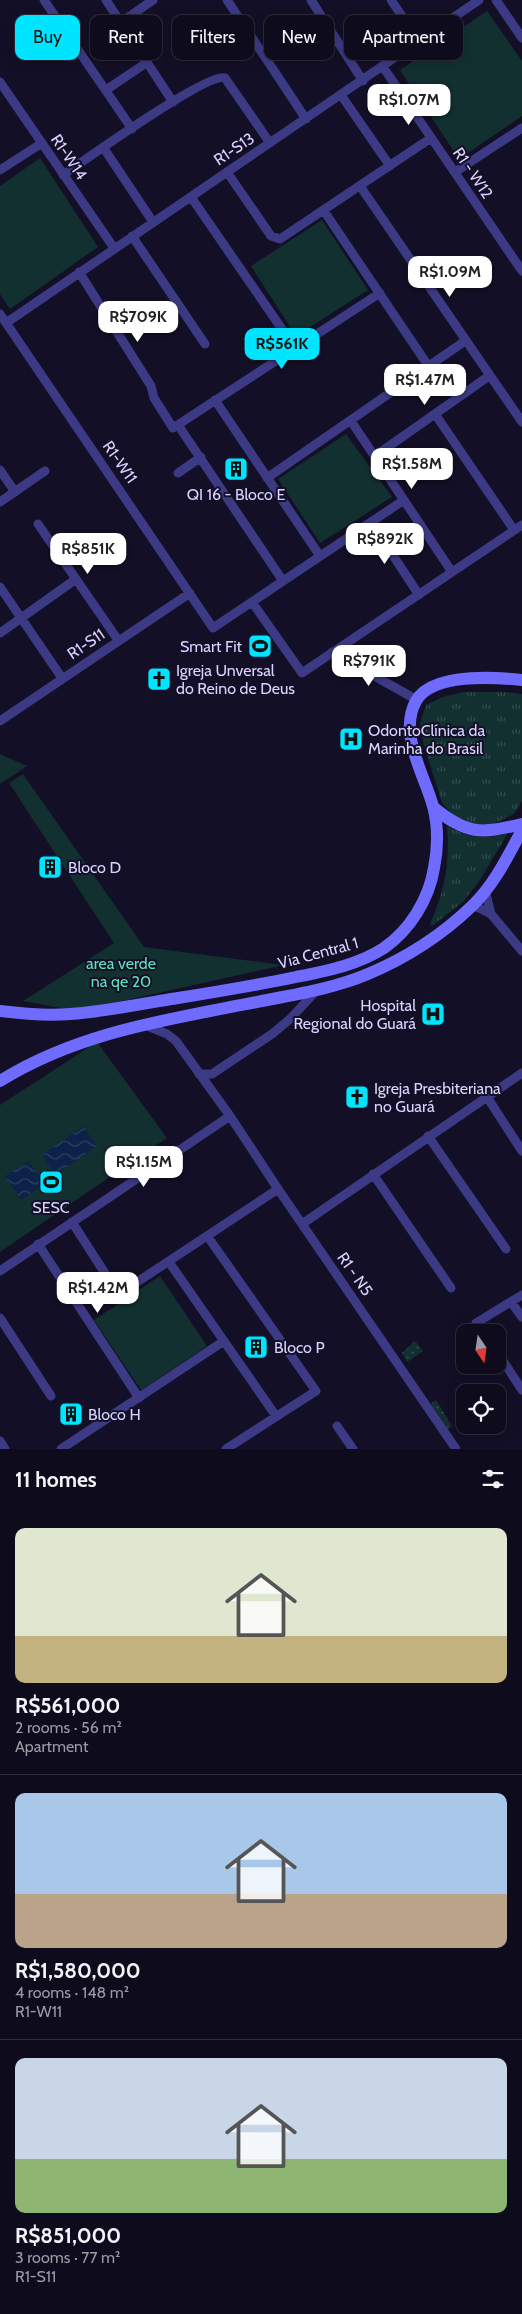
<!DOCTYPE html>
<html lang="en">
<head>
<meta charset="utf-8">
<style>
  :root { --surface:#0e0b1c; --page:#171425; --text:#f1f3f6; --muted:#9b9ba3; --line:#2e2b3b; --accent:#00e5ff }
  body { margin:0; font-family:Cabin,sans-serif; background:var(--page); color:var(--text); height:100vh; display:flex; flex-direction:column; font-size:19px; white-space:nowrap }
  * { box-sizing:border-box; margin:0 }
  p { font-size:16px; color:var(--muted) }
  .icon { flex:none; width:28px; height:28px; fill:none; stroke:currentColor; stroke-width:2; stroke-linecap:round; stroke-linejoin:round }
  .map { position:relative; height:1449px; overflow:hidden }
  .details { display:flex; flex-direction:column; background:var(--surface); flex:1 }
  .details>* { flex:none }
  .top-card { position:absolute; left:15px; top:15px; width:492px; height:45px; display:flex; gap:10px }
  .needle { width:32px; rotate:167deg }
  .controls { position:absolute; left:456px; top:1324px; display:grid; gap:10px }
  .controls a { display:grid; place-items:center; width:50px; height:50px; border-radius:10px; background:var(--surface); box-shadow:0 2px 12px #0003,0 0 0 1px var(--line); font-size:25px }
  .price { position:absolute; translate:-50% -42px; padding:0 11px; border-radius:10px; background:#fff; color:#222; font-size:16px; line-height:32px; filter:drop-shadow(0 1px 2px #0008) }
  .price::after { content:''; position:absolute; left:50%; top:30px; width:15px; height:11px; margin-left:-8px; background:inherit; clip-path:polygon(0 0,100% 0,50% 100%) }
  .price.active { background:var(--accent); color:#111 }
  ul { padding:0; list-style:none }
  li { display:grid; align-content:center; gap:10px; height:265px; padding:0 15px }
  li+li { border-top:1px solid var(--line) }
  li span { display:grid; place-items:center; height:155px; border-radius:10px; color:#555 }
  li>.icon { margin-inline-start:auto }
  span .icon { width:90px; height:90px; fill:#fffc; stroke-width:1 }
  li b { font-size:21px }
  h2 { display:flex; justify-content:space-between; align-items:center; height:60px; padding:0 15px; font-size:21px }
  .chip { padding:0 18px; border-radius:10px; background:var(--surface); box-shadow:0 2px 12px #0003,0 0 0 1px var(--line); font-size:18px; line-height:45px }
  .chip.active { background:var(--accent); color:#111 }
  .map>svg:first-child { display:block }
</style>
</head>
<body>
<div class="map">
<svg width="522" height="1449" viewBox="0 0 522 1449">
  <defs>
    <pattern id="grass-tufts" width="24" height="20" patternUnits="userSpaceOnUse" patternTransform="scale(1.25)"><rect width="24" height="20" fill="#12302f"/><path d="M3 7l-1-3M5 7V3M7 7l1-3M15 17l-1-3M17 17v-4M19 17l1-3" fill="none" stroke="#344d4e"/></pattern>
    <pattern id="garden-dots" width="8" height="8" patternUnits="userSpaceOnUse" patternTransform="scale(1.25)"><rect width="8" height="8" fill="#12302f"/><path d="M2 2h.1M6 6h.1" fill="none" stroke="#344d4e" stroke-width="1.8" stroke-linecap="round"/></pattern>
    <pattern id="water-waves" width="16" height="10" patternUnits="userSpaceOnUse" patternTransform="scale(1.25)"><rect width="16" height="10" fill="#0c2248"/><path d="M0 5q4-4 8 0t8 0" fill="none" stroke="#2f4163"/></pattern>
  </defs>
  <rect width="100%" height="100%" fill="#130f26"/>
  <!-- grass -->
  <path fill="url(#grass-tufts)" d="M463,692H507L522,694V801L514,814L491,825L474,826L453,815L442,803L423,742L420,724L426,705L443,697Z
    M447,826C468,838 486,840 508,833L480,880L463,902L432,926L430,924C445,889 450,864 447,826Z"/>
  <!-- park -->
  <path fill="#12302f" d="M487,11L522,61V116L459,159L400,70Z
    M40,158L98,247L10,309L0,294V186Z
    M322,220L368,290L296,336L251,266Z
    M346,434L392,497L320,543L278,479Z
    M0,754L27,766L0,784Z
    M23,774L144,947L284,965L77,1011L23,1001L114,943L9,783Z
    M97,1042L167,1138L0,1252V1105Z
    M160,1276L207,1346L141,1390L94,1320Z"/>
  <!-- garden -->
  <path fill="url(#garden-dots)" d="M415,1341L423,1351L407,1362L402,1353Z
    M436,1400L452,1426L448,1429L431,1404Z"/>
  <!-- water -->
  <path fill="url(#water-waves)" d="M83,1126L97,1146L56,1175L42,1155Z
    M29,1161L44,1184L21,1200L5,1176Z"/>
  <g fill="none" stroke-linecap="round" stroke-linejoin="round">
    <!-- street -->
    <path stroke="#3d3a85" stroke-width="9" d="M44,0L132,129
      M106,0L173,102
      M227,0L306,119
      M311,0L363,81
      M391,0L419,41
      M496,0L522,38
      M120,23L153,0
      M383,67L522,271
      M0,82L114,248
      M106,90L146,63
      M341,95L390,166
      M103,147L153,222
      M0,170L42,143
      M227,172L271,236L280,239L431,138
      M455,172L522,128
      M63,175C85,160 208,72 225,78L270,143
      M360,186L522,422
      M191,197L295,348
      M324,211L429,367
      M132,236L205,344
      M79,272L151,386L154,398L173,428L380,293
      M0,314L213,628L404,500
      M6,323L479,0
      M215,400L320,556
      M435,414L514,530
      M351,421L452,572
      M178,425L283,581
      M375,456L489,376
      M0,470L15,492
      M178,473L201,457
      M267,478L465,341
      M0,502L45,471
      M371,522L419,595
      M38,524L118,640
      M0,587L62,678
      M252,602L302,673L522,525
      M0,633L76,579
      M332,652L417,700
      M0,721L190,593
      M485,890L491,914
      M473,905L491,914L522,951
      M199,1074H212L272,1034L290,1019L317,990
      M487,1097L522,1151
      M230,1116L278,1189L456,1449
      M428,1136L506,1249
      M373,1174L451,1288
      M72,1222L115,1289L122,1292L278,1189
      M302,1224L522,1073
      M208,1237L316,1391L226,1449
      M38,1244L139,1398
      M169,1262L276,1416
      M0,1271L230,1116L176,1041L167,1034L145,1025
      M511,1302L522,1317
      M0,1318L51,1396
      M483,1332L476,1323L522,1295
      M498,1353L522,1390
      M337,1426L353,1449
      M0,1441L5,1449
      M61,1449L224,1341"/>
    <!-- secondary -->
    <path stroke="#6f6bff" stroke-width="12" d="M433,807C467,835 480,834 522,824
      M0,1011C24,1014 46,1016 70,1014C102,1012 134,1005 166,1000C209,993 253,986 296,977C326,971 358,965 384,948C410,930 429,899 434,868C438,848 438,825 433,806C424,774 398,733 416,701C432,673 494,677 522,680
      M0,1081C80,1031 172,1019 262,1001C298,994 335,988 368,974C406,958 443,934 472,906C494,885 508,856 522,830"/>
  </g>
  <!-- icons -->
  <defs>
    <g id="building-square" transform="scale(1.25)"><rect x="-9" y="-9" width="18" height="18" rx="4" fill="#00e5ff" stroke="#130f26"/><path d="M-4-6H4V6H1V3H-1V6H-4ZM-2.5-4.3h1.7v1.8h-1.7ZM.8-4.3h1.7v1.8H.8ZM-2.5-1h1.7V.8h-1.7ZM.8-1h1.7V.8H.8Z" fill="#111"/></g>
    <g id="stadium-square" transform="scale(1.25)"><rect x="-9" y="-9" width="18" height="18" rx="4" fill="#00e5ff" stroke="#130f26"/><path d="M0-5a6.5 5 0 1 0 0 10a6.5 5 0 1 0 0-10ZM-3.5-1.8h7v3.6h-7Z" fill="#111"/></g>
    <g id="church-square" transform="scale(1.25)"><rect x="-9" y="-9" width="18" height="18" rx="4" fill="#00e5ff" stroke="#130f26"/><path d="M-1.2-6h2.4v3.5h3.3v2.4h-3.3V6h-2.4V-.1h-3.3v-2.4h3.3Z" fill="#111"/></g>
    <g id="hospital-square" transform="scale(1.25)"><rect x="-9" y="-9" width="18" height="18" rx="4" fill="#00e5ff" stroke="#130f26"/><path d="M-5-5h3v3.5h4V-5h3V5h-3V1.5h-4V5h-3Z" fill="#111"/></g>
  </defs>
  <g fill-rule="evenodd">
    <use href="#building-square" x="236" y="469"/>
    <use href="#stadium-square" x="260" y="646"/>
    <use href="#church-square" x="159" y="679"/>
    <use href="#hospital-square" x="351" y="739"/>
    <use href="#building-square" x="50" y="867"/>
    <use href="#hospital-square" x="433" y="1014"/>
    <use href="#church-square" x="357" y="1097"/>
    <use href="#stadium-square" x="51" y="1182"/>
    <use href="#building-square" x="256" y="1347"/>
    <use href="#building-square" x="71" y="1414"/>
  </g>
  <g text-anchor="middle" dominant-baseline="central" stroke-width="4" stroke-linejoin="round" paint-order="stroke">
    <!-- street labels -->
    <g font-size="16" fill="#d9d4ff" stroke="#130f26">
      <text transform="translate(234 149) rotate(-34)">R1-S13</text>
      <text transform="translate(69 157) rotate(56)">R1-W14</text>
      <text transform="translate(473 173) rotate(56)">R1 - W12</text>
      <text transform="translate(120 462) rotate(55)">R1-W11</text>
      <text transform="translate(86 644) rotate(-34)">R1-S11</text>
      <text transform="translate(318 953) rotate(-15)">Via Central 1</text>
      <text transform="translate(355 1274) rotate(55)">R1 - N5</text>
    </g>
    <!-- poi labels -->
    <g font-size="16" fill="#d9d4ff" stroke="#130f26" text-anchor="start">
      <text x="236" y="494" text-anchor="middle">QI 16 - Bloco E</text>
      <text x="242" y="646" text-anchor="end">Smart Fit</text>
      <text x="176" y="670">Igreja Unversal<tspan x="176" dy="18">do Reino de Deus</tspan></text>
      <text x="368" y="730">OdontoClínica da<tspan x="368" dy="18">Marinha do Brasil</tspan></text>
      <text x="68" y="867">Bloco D</text>
      <text x="416" y="1005" text-anchor="end">Hospital<tspan x="416" dy="18">Regional do Guará</tspan></text>
      <text x="374" y="1088">Igreja Presbiteriana<tspan x="374" dy="18">no Guará</tspan></text>
      <text x="51" y="1207" text-anchor="middle">SESC</text>
      <text x="274" y="1347">Bloco P</text>
      <text x="88" y="1414">Bloco H</text>
    </g>
    <!-- park labels -->
    <g font-size="16" fill="#5fe0c0" stroke="#130f26">
      <text x="121" y="963">area verde<tspan x="121" dy="18">na qe 20</tspan></text>
    </g>
  </g>
</svg>
<div class="controls">
<a><svg class="needle" viewBox="-14 -14 28 28"><path d="M0-13l5 13h-10z" fill="#e53935"/><path d="M0 13l5-13h-10z" fill="#9b9ba3"/></svg></a>
<a><svg class="icon" aria-label="locate" viewBox="0 0 24 24"><circle cx="12" cy="12" r="6"/><path d="M12 2v4M12 18v4M2 12h4M18 12h4"/></svg></a>
</div>
<b class="price" style="left:409px;top:126px">R$1.07M</b>
<b class="price" style="left:450px;top:298px">R$1.09M</b>
<b class="price" style="left:138px;top:343px">R$709K</b>
<b class="price active" style="left:282px;top:370px">R$561K</b>
<b class="price" style="left:425px;top:406px">R$1.47M</b>
<b class="price" style="left:412px;top:490px">R$1.58M</b>
<b class="price" style="left:385px;top:565px">R$892K</b>
<b class="price" style="left:88px;top:575px">R$851K</b>
<b class="price" style="left:369px;top:687px">R$791K</b>
<b class="price" style="left:144px;top:1188px">R$1.15M</b>
<b class="price" style="left:98px;top:1314px">R$1.42M</b>
<div class="top-card">
<a class="chip active">Buy</a>
<a class="chip">Rent</a>
<a class="chip">Filters</a>
<a class="chip">New</a>
<a class="chip">Apartment</a>
</div>
</div>
<section class="details">
<h2>11 homes<svg class="icon" aria-label="filters" viewBox="0 0 24 24"><path d="M4 7h16M4 17h16"/><circle cx="9" cy="7" r="2"/><circle cx="15" cy="17" r="2"/></svg></h2>
<ul>
<li><span style="background:linear-gradient(#dfe7d0 70%,#c2b280 0)"><svg class="icon" aria-label="home" viewBox="0 0 24 24"><path d="M3 11l9-7 9 7M6 9v11h12V9"/></svg></span><div><b>R$561,000</b><p>2 rooms · 56 m²</p><p>Apartment</p></div></li>
<li><span style="background:linear-gradient(#a9c7e8 65%,#b9a48a 0)"><svg class="icon" aria-label="home" viewBox="0 0 24 24"><path d="M3 11l9-7 9 7M6 9v11h12V9"/></svg></span><div><b>R$1,580,000</b><p>4 rooms · 148 m²</p><p>R1-W11</p></div></li>
<li><span style="background:linear-gradient(#c9d6e8 65%,#8fb573 0)"><svg class="icon" aria-label="home" viewBox="0 0 24 24"><path d="M3 11l9-7 9 7M6 9v11h12V9"/></svg></span><div><b>R$851,000</b><p>3 rooms · 77 m²</p><p>R1-S11</p></div></li>
</ul>
</section>
</body>
</html>
